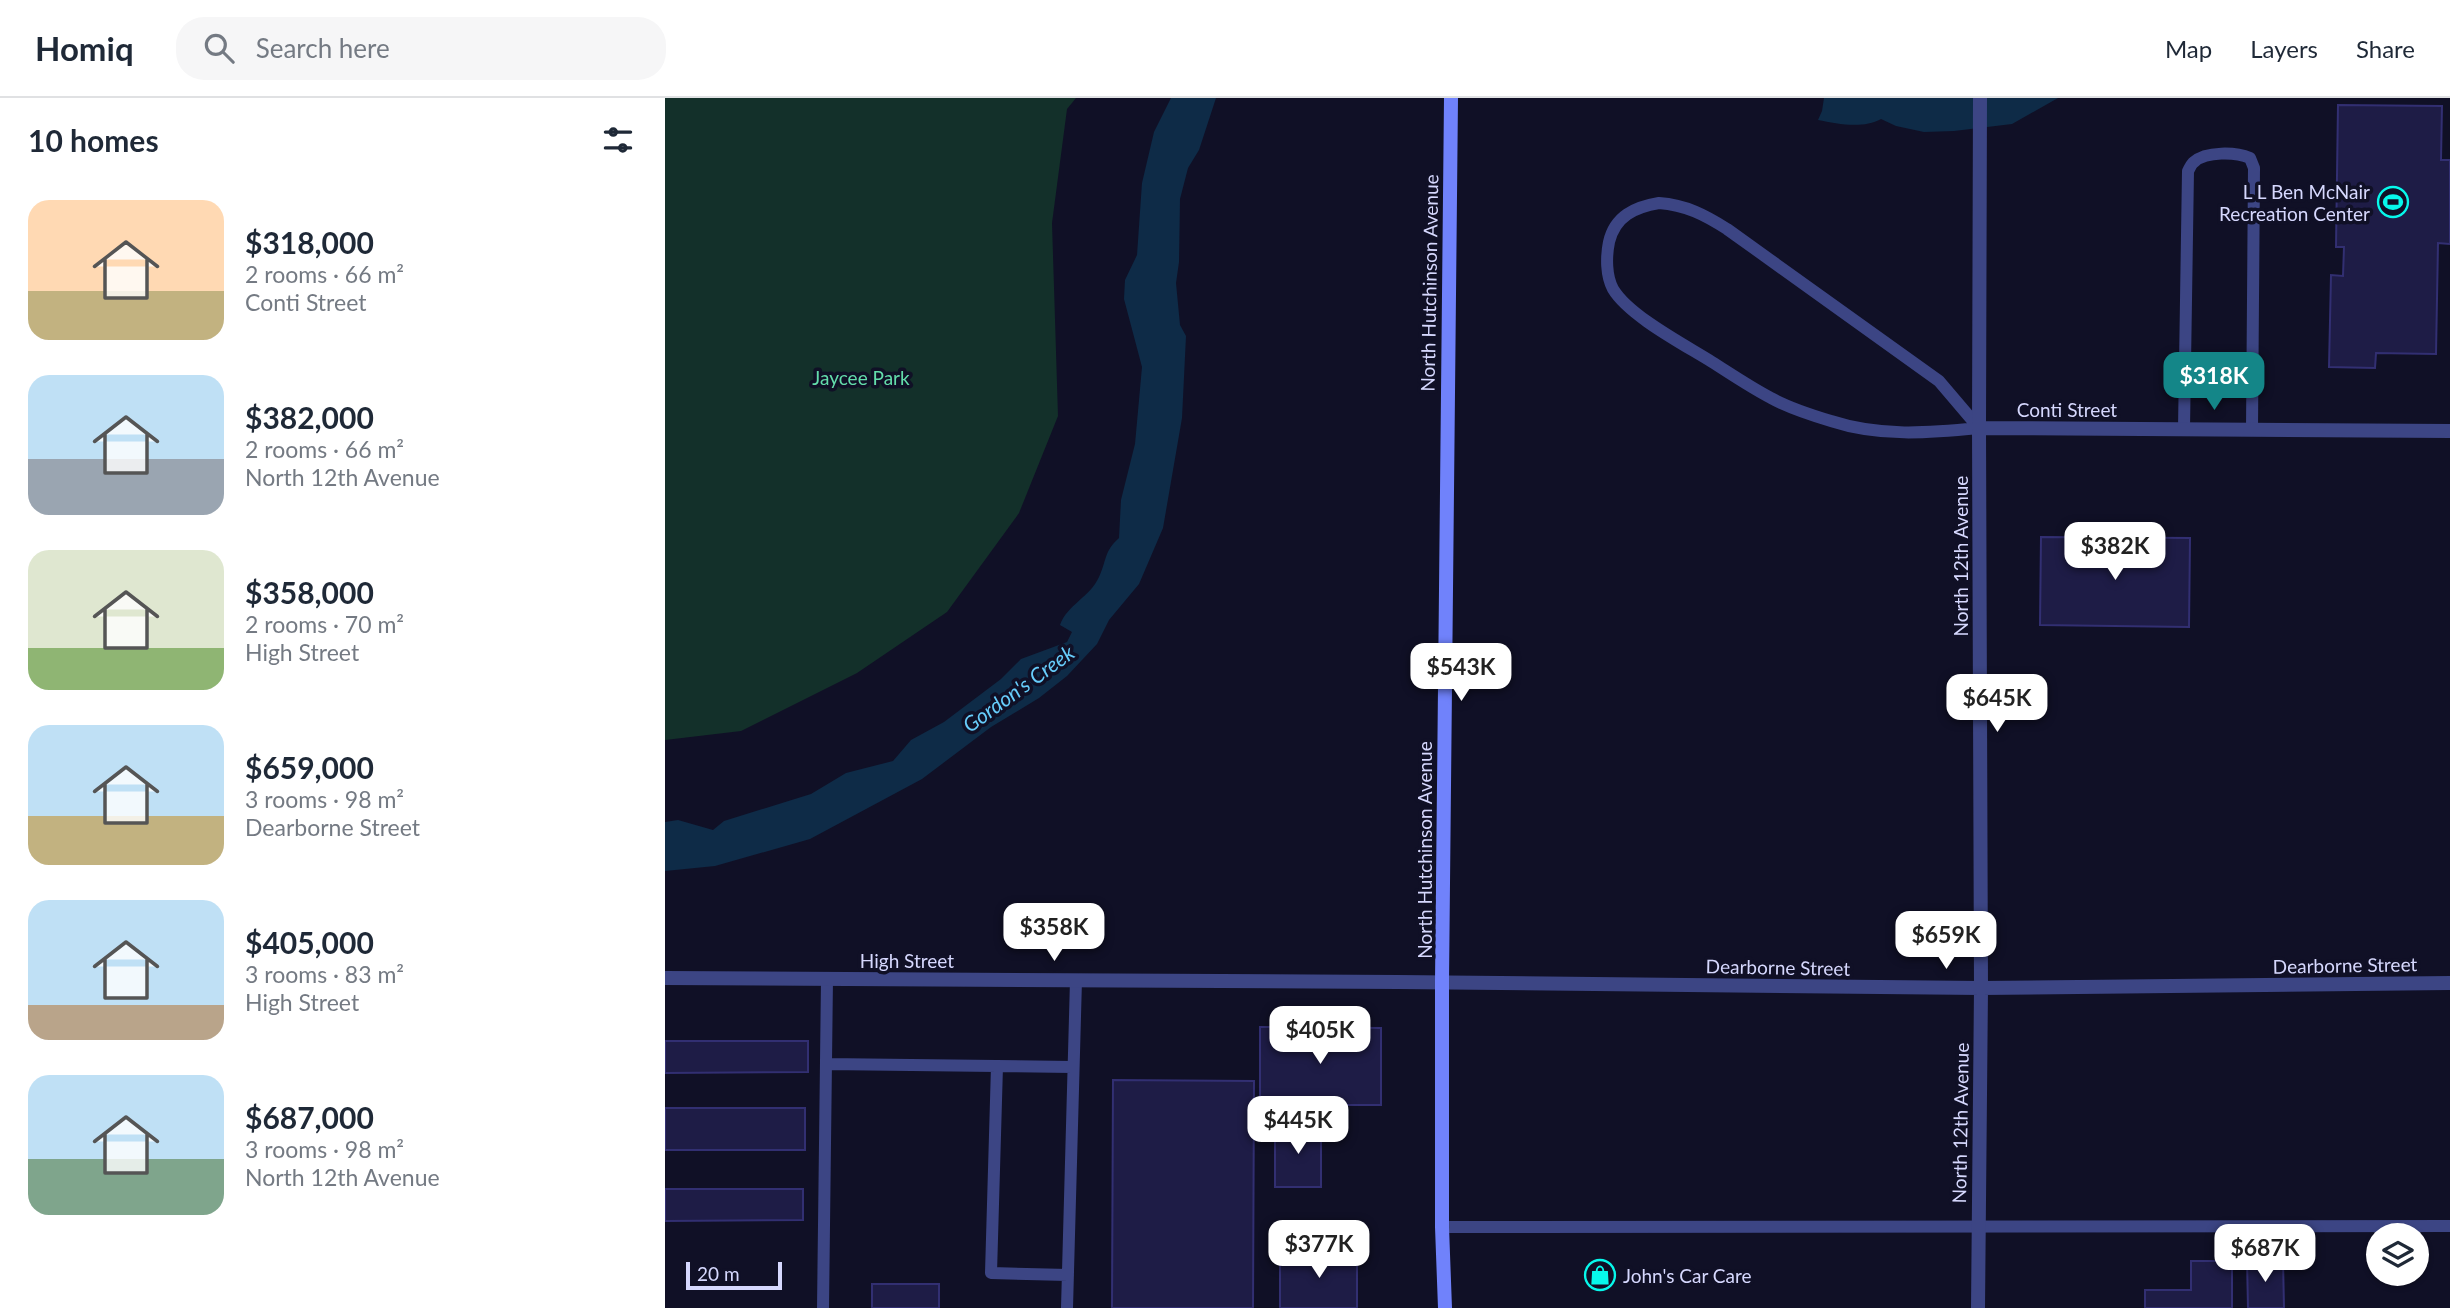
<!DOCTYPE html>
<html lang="en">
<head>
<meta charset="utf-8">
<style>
  :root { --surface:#fff; --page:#f6f6f7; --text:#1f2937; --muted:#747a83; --line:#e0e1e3; --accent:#148688 }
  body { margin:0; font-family:Lato,sans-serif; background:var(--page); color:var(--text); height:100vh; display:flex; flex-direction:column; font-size:26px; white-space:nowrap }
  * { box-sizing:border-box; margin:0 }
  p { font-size:23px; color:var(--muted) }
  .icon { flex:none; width:38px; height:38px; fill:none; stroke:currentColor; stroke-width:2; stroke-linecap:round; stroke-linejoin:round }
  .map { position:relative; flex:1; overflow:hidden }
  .sheet { display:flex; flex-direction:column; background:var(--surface); width:665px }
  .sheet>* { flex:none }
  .controls { position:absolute; left:1701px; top:1125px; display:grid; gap:14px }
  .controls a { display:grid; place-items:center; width:63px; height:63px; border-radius:50%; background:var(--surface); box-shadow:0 2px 5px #0004; font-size:35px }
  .scale { position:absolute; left:21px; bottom:18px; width:96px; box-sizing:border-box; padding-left:7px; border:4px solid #d6d8fe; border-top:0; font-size:19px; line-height:24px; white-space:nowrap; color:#d6d8fe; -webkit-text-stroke:5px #101026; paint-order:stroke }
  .price { position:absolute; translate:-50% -60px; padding:0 16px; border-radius:14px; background:#fff; color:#222; font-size:23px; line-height:46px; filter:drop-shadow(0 2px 4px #0008) }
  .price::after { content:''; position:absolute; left:50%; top:42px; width:21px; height:16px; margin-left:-10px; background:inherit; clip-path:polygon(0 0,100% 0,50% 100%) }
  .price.on { background:var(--accent); color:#fff }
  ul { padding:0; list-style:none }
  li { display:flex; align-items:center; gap:21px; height:175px; padding:0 28px }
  li span { display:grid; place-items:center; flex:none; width:196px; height:140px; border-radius:21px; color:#555 }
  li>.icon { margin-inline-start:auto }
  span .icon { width:84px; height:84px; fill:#fffc; stroke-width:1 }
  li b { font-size:30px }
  h2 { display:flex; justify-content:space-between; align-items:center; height:84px; padding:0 28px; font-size:30px }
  header { display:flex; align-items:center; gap:42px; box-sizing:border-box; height:98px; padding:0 35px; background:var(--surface); border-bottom:2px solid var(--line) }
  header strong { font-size:33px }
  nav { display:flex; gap:38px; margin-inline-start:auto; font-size:24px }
  .search { width:490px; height:63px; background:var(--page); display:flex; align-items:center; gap:18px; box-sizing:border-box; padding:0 24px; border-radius:28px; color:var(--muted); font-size:26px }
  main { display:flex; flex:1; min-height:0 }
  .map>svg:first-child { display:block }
</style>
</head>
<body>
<header>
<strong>Homiq</strong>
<div class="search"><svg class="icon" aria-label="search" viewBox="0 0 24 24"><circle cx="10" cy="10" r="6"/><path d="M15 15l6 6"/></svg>Search here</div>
<nav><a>Map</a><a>Layers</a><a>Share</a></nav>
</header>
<main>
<section class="sheet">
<h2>10 homes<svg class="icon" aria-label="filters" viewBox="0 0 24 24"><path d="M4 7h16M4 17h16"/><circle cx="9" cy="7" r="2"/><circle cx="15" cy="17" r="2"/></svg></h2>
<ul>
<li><span style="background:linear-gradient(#ffd9b3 65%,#c2b280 0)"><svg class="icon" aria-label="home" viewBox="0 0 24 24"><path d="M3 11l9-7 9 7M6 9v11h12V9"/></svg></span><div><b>$318,000</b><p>2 rooms · 66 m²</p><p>Conti Street</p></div></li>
<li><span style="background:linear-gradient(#bfe0f5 60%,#9aa5b1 0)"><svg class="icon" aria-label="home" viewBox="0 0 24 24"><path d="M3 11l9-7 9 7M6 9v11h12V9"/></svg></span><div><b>$382,000</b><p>2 rooms · 66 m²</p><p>North 12th Avenue</p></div></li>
<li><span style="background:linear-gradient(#dfe7d0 70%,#8fb573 0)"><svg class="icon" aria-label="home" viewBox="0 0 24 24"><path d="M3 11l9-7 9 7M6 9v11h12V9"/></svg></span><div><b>$358,000</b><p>2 rooms · 70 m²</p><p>High Street</p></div></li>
<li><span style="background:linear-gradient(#bfe0f5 65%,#c2b280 0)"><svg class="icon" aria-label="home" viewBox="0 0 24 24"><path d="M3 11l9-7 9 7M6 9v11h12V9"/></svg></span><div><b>$659,000</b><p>3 rooms · 98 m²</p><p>Dearborne Street</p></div></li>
<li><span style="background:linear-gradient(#bfe0f5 75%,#b9a48a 0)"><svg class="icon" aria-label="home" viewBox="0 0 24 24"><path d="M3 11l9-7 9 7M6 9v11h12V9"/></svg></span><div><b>$405,000</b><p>3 rooms · 83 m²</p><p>High Street</p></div></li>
<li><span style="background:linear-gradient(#bfe0f5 60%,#7fa58c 0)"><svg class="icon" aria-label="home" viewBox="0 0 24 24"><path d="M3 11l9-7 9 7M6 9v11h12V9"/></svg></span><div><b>$687,000</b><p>3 rooms · 98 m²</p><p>North 12th Avenue</p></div></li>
</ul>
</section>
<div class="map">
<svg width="1785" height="1210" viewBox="0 0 1785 1210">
  <rect width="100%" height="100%" fill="#101026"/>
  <!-- green -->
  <path fill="#13302a" d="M0,0H411L402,11L387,125L393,318L354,415L282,514L192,575L76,633L0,642Z"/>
  <!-- water -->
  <path fill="#0e2b47" d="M506,0H551L534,52L523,70L515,101L514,164L511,185L515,227L521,238L517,320L498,430L474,486L444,522L432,546L402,578L374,600L326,629L257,681L145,741L50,768L0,773V724L13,722L48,732L59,723L146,696L181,675L228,663L246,642L279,624L336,581L356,561L402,544L407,534L395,527C402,507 425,499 434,479C442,462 439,453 454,440L456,402L470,346L477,269L459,201L460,182L472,157L477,85L489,34Z
    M1159,0H1393L1347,26L1289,33L1259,34L1231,28L1216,21C1198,31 1173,26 1153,22L1157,13Z"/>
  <!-- building -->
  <path fill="#1e1c46" stroke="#322f72" stroke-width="2" d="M1673,7L1777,8L1776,62H1785V146L1773,145L1771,256L1711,255L1710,270L1664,269L1666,177L1678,178L1679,149H1671Z
    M1376,439L1525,440L1524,529L1375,527Z
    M595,929L716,930V1007H595Z
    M0,943H143V974L0,975Z
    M448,982L589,983L588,1210H447Z
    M0,1010H140V1052H0Z
    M610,1028H656V1089H610Z
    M0,1091H138V1122L0,1123Z
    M615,1153H692V1210H615Z
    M1582,1162H1618L1619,1210H1583Z
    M1526,1163H1567V1210H1480V1192H1526Z
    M207,1186H274V1210H207Z"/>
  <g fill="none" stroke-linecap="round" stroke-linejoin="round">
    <!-- service -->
    <path stroke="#3c4584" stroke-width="12" d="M994,105C1021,107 1040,117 1062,131L1274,283L1314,330C1263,335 1215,339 1166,323C1146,317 1124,310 1106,300C1085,289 1066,276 1047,264C1020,247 964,218 948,191C941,178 941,159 944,144C950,118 970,109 994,105Z
      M1519,331L1523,73C1525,70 1526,66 1529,64C1541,53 1571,54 1585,60L1589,70L1587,331
      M161,966L408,969
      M332,968L326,1175L403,1177
      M777,1129L1785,1128
      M158,1210L162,881
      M402,1210L411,882"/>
    <!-- minor -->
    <path stroke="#3c4584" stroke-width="14" d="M1314,330L1785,333
      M0,880L733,884L1316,890L1785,885
      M1313,1210L1316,890L1314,330L1315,0"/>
    <!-- secondary -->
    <path stroke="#7082fb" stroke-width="14" d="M780,1210L777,1129V884L786,0"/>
  </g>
  <!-- icons -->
  <defs>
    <g id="stadium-ring" transform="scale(1.575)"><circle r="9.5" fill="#101026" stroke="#07f8eb" stroke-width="1.5"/><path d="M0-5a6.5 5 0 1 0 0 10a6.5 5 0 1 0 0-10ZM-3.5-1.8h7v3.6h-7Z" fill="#07f8eb"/></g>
    <g id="shop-ring" transform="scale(1.575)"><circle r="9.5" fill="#101026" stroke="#07f8eb" stroke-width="1.5"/><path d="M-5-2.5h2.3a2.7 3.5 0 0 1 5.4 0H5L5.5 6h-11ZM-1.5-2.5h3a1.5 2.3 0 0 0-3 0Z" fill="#07f8eb"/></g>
  </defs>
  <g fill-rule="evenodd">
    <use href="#stadium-ring" x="1728" y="104"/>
    <use href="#shop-ring" x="935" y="1177"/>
  </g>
  <g text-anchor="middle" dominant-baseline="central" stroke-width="7" stroke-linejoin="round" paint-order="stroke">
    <!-- poi labels -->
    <g font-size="19" fill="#d6d8fe" stroke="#101026" text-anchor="end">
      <text x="1705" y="93">L L Ben McNair<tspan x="1705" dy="22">Recreation Center</tspan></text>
      <text x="958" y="1177" text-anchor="start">John's Car Care</text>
    </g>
    <!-- street labels -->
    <g font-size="19" fill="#d6d8fe" stroke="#101026">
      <text transform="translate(764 185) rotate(-89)">North Hutchinson Avenue</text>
      <text x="1402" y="311">Conti Street</text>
      <text transform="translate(1295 458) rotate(-90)">North 12th Avenue</text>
      <text transform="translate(759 752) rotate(-90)">North Hutchinson Avenue</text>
      <text x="242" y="862">High Street</text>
      <text transform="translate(1680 867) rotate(-1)">Dearborne Street</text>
      <text transform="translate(1113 869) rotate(1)">Dearborne Street</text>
      <text transform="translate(1295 1025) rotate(-89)">North 12th Avenue</text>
    </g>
    <!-- park labels -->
    <g font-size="19" fill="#63ddab" stroke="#101026">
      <text x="196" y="279">Jaycee Park</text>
    </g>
    <!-- water labels -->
    <g font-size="21" font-style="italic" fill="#67cdfb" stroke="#101026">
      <text transform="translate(353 590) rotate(-36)">Gordon's Creek</text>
    </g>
  </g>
</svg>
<div class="controls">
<a><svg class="icon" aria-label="layers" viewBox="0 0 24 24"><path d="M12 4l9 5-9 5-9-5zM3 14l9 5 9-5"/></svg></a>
</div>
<div class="scale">20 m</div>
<b class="price on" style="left:1549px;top:314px">$318K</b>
<b class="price" style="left:1450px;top:484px">$382K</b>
<b class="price" style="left:796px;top:605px">$543K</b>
<b class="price" style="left:1332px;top:636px">$645K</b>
<b class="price" style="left:389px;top:865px">$358K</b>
<b class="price" style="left:1281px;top:873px">$659K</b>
<b class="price" style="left:655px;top:968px">$405K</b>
<b class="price" style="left:633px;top:1058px">$445K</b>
<b class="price" style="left:654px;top:1182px">$377K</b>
<b class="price" style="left:1600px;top:1186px">$687K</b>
</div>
</main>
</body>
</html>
